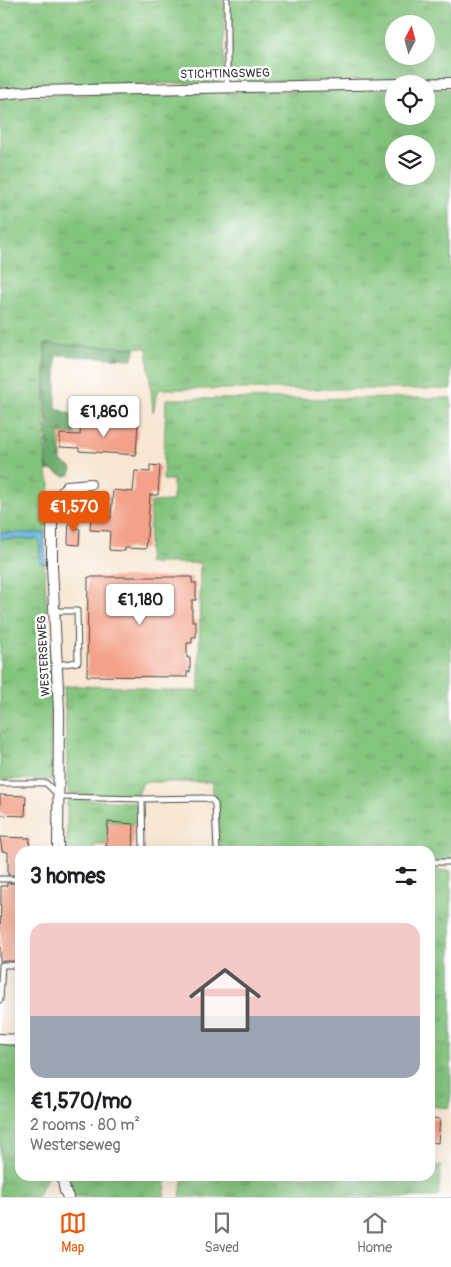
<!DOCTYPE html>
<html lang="en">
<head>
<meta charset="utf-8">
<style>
  :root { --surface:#fff; --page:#f2f2f2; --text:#202124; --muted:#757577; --line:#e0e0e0; --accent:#ea580c }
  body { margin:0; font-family:Pangolin,sans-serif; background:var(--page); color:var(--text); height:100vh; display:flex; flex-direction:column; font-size:19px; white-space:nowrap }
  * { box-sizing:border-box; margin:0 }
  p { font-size:16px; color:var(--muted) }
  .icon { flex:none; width:28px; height:28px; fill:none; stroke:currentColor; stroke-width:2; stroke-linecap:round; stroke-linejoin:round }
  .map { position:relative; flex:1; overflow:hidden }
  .panel { position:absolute; left:15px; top:846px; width:420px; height:335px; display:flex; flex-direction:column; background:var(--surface); border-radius:15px; box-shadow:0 5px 20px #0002 }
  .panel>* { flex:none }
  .needle { width:32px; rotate:6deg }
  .buttons { position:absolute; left:385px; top:15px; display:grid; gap:10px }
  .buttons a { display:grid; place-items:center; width:50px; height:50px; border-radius:50%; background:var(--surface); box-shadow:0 5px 20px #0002; font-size:25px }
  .price { position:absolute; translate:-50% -42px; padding:0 11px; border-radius:5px; background:#fff; color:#222; font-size:16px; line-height:32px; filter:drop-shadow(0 1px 2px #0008) }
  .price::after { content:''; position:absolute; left:50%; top:30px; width:15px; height:11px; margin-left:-8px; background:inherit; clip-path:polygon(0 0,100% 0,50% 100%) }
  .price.current { background:var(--accent); color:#fff }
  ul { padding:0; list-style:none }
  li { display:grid; align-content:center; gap:10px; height:265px; padding:0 15px }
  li+li { border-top:1px solid var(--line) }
  li span { display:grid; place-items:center; height:155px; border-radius:15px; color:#555 }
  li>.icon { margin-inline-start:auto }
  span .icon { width:90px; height:90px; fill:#fffc; stroke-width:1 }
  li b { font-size:21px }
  h2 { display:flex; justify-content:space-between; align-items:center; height:60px; padding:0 15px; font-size:21px }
  .dock { display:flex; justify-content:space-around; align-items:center; height:70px; border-top:1px solid var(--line); background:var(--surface); font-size:14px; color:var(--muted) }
  .dock a { display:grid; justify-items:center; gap:2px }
  .dock .current { color:var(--accent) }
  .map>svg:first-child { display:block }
</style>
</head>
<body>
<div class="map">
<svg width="451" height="1197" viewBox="0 0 451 1197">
  <defs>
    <pattern id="grass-tufts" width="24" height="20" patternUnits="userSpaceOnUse" patternTransform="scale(1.25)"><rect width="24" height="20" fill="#84c57e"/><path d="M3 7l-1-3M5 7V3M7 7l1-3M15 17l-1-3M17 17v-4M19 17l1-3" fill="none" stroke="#6ca067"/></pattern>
    <pattern id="forest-firs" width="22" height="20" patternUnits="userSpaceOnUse" patternTransform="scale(1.25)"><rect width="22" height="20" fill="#6baa6d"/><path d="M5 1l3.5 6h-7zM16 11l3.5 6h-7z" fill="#588b5a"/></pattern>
  </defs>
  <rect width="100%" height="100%" fill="#fff"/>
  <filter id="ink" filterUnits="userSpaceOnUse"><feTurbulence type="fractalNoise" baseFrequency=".02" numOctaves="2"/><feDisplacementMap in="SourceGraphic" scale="10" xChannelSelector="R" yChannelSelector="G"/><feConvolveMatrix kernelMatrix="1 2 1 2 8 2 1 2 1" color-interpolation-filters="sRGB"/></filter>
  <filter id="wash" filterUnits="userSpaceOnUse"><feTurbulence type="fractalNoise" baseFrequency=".0096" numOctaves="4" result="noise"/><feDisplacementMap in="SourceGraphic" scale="20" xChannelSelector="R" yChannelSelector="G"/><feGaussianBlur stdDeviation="1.12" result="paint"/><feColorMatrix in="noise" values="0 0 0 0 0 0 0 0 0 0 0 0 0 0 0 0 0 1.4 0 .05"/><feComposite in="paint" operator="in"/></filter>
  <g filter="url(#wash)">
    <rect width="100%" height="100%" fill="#f7e7d3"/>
    <!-- grass -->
    <path fill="url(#grass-tufts)" stroke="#587854" fill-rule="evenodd" d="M0,0H224V74L218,83L69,85L0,90Z
      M229,0H451V80L250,82L233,79L230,67ZM394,24H426V56H394Z
      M394,89V116H426V89H451V389H161L158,391L153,412L147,348L45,344C45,367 41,469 50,484L45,533H0V98C17,97 34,98 51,95ZM394,144H426V176H394Z
      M451,398V861H430V851H222C215,837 220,816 217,801L212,796V782H143L138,795L102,796L68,793L64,686L140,687L153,691H199L200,563H148L151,502L173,501V480H163L166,399Z
      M0,539H37L40,541V563L44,564L53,700L51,712L52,780L0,779Z
      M71,799L132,802L139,807L140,822L134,824L108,822L107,845H94V851H67V802Z
      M430,870L451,871V1093L449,1108L430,1106Z
      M0,1046L20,1048V1176H48L37,1197H0Z
      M430,1165L441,1166L438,1197H180L183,1176H430Z
      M70,1176H158L167,1178L164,1197H75L69,1185Z"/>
    <!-- forest -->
    <path fill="url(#forest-firs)" stroke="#4b6a4c" d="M45,344L136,348L132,359L56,355V408L78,417L79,425L74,426L75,435H61V462L72,468L70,475L64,476L54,471L47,470Z"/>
    <!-- water -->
    <path fill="#65b5e0" stroke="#487086" d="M0,533H45L46,564L40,563V542L37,539H0Z"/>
    <g id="blocks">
      <!-- building -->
      <path fill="#f3a188" d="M81,420L138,424L136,455L79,451V448L60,447V434L80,435Z
        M150,465L160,466L158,495H150L146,549L125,548V551L109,550L110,531L90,530L91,516L111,518L113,490L133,492L135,471L150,472Z
        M69,520H76V528L80,529L79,545L68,544Z
        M88,577H192V583H196V600H192V621H196V637H192V643H187V658H190V672H187V677L87,676Z
        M0,795L26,796L25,816L0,815Z
        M108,822L134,824L133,851H106Z
        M0,837L30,838L29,851H20V875H8V852L2,851Z
        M7,883H20V961H0L1,886H7Z
        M430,1118L440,1119L438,1143L430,1142Z"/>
    </g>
  </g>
  <g filter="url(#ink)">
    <use href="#blocks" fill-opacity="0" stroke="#4a4744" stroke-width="1"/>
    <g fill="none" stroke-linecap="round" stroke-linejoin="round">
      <!-- service casing -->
      <g stroke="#4a4744" stroke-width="7">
        <path id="service" d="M227,0V86
          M55,611H77L78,662L57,665
          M0,783H46L60,797L142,799L205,798L212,800L215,804L217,851
          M142,799L143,851
          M430,862H451
          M0,879H20
          M0,1000L2,965H20"/>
      </g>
      <!-- minor casing -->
      <g stroke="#4a4744" stroke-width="12">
        <path id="minor" d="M0,94L34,91L451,83
          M58,851L59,711L52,566V519L57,500L67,486L90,484
          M0,1039L20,1040
          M62,1176L65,1191L68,1197"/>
      </g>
      <!-- service -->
      <use href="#service" stroke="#fff" stroke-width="5"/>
      <!-- minor -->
      <use href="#minor" stroke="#fff" stroke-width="10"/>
    </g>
  </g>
  <g text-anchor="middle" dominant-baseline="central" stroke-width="5" stroke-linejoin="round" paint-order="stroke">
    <!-- street labels -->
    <g font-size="12" fill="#2b2b2b" stroke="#fff">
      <text transform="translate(225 74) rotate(-1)">STICHTINGSWEG</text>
      <text transform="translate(44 656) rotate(-93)">WESTERSEWEG</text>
    </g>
  </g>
</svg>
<div class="buttons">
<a><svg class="needle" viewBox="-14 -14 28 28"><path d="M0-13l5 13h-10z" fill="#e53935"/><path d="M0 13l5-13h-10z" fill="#757577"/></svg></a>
<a><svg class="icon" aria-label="locate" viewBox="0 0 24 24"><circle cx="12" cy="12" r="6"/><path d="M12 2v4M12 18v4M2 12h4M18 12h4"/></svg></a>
<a><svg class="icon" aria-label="layers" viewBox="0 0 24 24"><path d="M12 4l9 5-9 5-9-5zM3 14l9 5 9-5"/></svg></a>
</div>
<b class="price" style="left:104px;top:438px">€1,860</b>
<b class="price current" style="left:74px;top:533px">€1,570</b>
<b class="price" style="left:140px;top:626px">€1,180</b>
<section class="panel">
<h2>3 homes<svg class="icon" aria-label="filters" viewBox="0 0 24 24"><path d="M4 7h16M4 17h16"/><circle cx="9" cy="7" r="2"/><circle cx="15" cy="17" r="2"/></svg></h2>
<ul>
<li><span style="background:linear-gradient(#f6c9c9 60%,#9aa5b1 0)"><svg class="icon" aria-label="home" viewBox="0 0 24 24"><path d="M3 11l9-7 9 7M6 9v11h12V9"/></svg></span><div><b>€1,570/mo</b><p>2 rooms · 80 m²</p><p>Westerseweg</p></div></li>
</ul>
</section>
</div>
<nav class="dock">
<a class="current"><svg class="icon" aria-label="map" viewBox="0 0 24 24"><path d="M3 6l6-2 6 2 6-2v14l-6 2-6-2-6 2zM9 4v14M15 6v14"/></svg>Map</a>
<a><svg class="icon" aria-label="saved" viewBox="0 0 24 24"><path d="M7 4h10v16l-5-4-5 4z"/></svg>Saved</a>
<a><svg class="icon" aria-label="home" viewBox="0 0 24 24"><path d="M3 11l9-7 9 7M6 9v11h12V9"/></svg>Home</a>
</nav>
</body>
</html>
